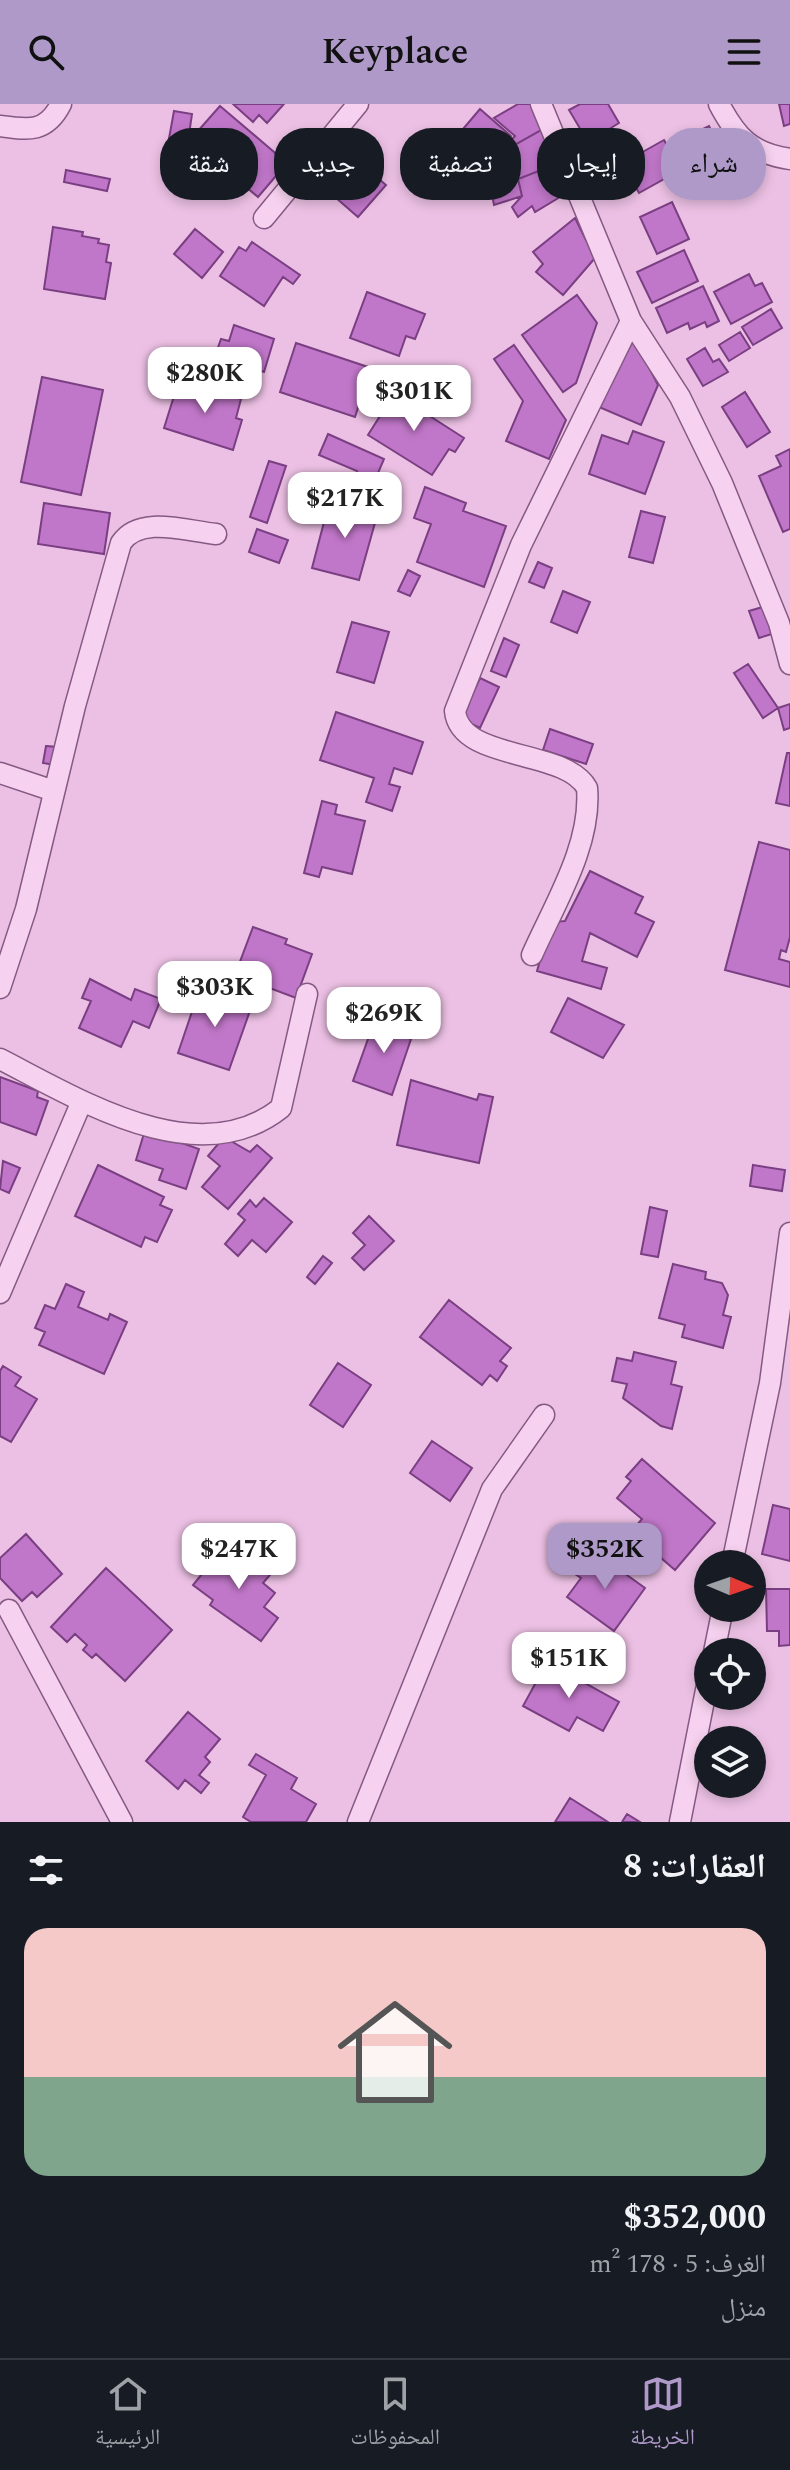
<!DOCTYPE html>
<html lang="ar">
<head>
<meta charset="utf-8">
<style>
  :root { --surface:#171b24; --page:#20242c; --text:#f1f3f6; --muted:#9ea1a6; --line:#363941; --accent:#ae99c9 }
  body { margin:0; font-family:Spectral,"Noto Naskh Arabic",serif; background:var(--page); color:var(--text); direction:rtl; height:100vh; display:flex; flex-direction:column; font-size:30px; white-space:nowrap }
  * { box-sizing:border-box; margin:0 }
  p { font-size:26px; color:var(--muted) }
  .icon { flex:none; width:44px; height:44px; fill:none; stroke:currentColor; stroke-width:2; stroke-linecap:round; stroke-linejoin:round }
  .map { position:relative; height:1718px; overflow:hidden; direction:ltr }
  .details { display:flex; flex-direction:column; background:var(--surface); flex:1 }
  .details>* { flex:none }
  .guide { position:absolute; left:24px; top:24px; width:742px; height:72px; direction:rtl; display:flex; gap:16px }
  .needle { width:52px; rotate:92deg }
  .buttons { position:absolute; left:694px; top:1446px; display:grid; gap:16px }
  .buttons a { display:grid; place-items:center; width:72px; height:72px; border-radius:50%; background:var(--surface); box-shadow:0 4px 12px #0003; font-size:40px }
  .price { position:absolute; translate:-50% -68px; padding:0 18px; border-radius:16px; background:#fff; color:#222; font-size:26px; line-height:52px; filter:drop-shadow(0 2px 4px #0008) }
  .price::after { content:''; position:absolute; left:50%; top:48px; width:24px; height:18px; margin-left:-12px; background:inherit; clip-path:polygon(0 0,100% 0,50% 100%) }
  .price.on { background:var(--accent); color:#111 }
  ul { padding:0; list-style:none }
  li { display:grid; align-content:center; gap:16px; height:424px; padding:0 24px }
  li span { display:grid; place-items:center; height:248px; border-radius:24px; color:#555 }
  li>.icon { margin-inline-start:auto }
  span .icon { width:144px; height:144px; fill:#fffc; stroke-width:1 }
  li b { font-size:34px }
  h2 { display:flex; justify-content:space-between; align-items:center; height:96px; padding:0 24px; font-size:34px }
  .chip { padding:0 28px; border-radius:32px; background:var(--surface); box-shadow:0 4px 12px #0003; font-size:28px; line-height:72px }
  .chip.on { background:var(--accent); color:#111 }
  header { display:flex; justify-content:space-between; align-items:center; height:104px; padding:0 24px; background:var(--accent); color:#111; font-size:36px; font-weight:600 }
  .menu { display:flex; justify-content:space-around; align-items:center; height:112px; border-top:2px solid var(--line); background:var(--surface); font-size:22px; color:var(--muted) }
  .menu a { display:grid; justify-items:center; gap:4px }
  .menu .on { color:var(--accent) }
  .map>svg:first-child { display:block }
</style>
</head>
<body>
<header><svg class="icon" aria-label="menu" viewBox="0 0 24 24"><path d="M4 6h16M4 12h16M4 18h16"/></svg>Keyplace<svg class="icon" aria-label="search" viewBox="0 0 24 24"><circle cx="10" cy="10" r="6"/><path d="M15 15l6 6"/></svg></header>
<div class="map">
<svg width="790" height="1718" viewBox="0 0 790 1718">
  <rect width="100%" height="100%" fill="#ecc0e4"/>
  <!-- building -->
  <path fill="#c177c9" stroke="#7a3f82" stroke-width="2" d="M233,0H284L267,19L259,11L253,18Z
    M518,0H533L543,25L513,42L510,37L515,32L494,14Z
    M580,0H608L619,19L588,38L569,6Z
    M779,0H790V20L784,22Z
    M220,2L287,59L258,93L190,36Z
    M480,5L511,32L483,65L452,38Z
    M174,7L192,10L187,44L168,40Z
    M709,22L720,45L701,54L690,31Z
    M543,25L554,61L518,75L522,92L494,101L487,65L502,48Z
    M664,36L672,50L665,54L673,70L639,89L622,59L629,56L623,45L633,39L639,50Z
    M356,55L386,81L358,113L328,87Z
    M554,61L570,87L535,108L532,102L518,113L512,103L522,92L518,75Z
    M66,66L110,75L107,87L64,78Z
    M672,98L689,135L657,150L640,113Z
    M575,114L595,154L563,191L536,168L543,160L533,148Z
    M53,123L83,128L82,132L99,135L98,139L109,141L106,158L111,159L105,195L44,185Z
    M195,125L223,148L202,174L174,150Z
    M252,138L300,171L293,180L283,173L264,202L220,172L239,143L246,147Z
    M684,146L698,177L652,199L637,168Z
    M749,170L755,182L762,179L772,198L731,220L714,188Z
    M703,182L719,217L707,223L705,218L690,225L688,219L667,229L656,204Z
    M367,188L425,210L415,235L406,232L399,252L350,234Z
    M577,191L597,219L576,279L563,288L522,231Z
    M771,205L782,224L753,241L742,223Z
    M234,221L274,235L264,268L215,252L221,235L229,237Z
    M740,228L750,244L729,257L719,241Z
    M634,234L658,281L641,321L599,303Z
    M296,239L371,264L355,313L280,288Z
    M514,241L566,316L549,355L506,337L523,297L494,255Z
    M705,244L713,258L719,255L728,268L703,282L687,255Z
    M42,273L103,286L81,391L21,378Z
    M179,276L241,295L236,314L242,316L233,346L164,324Z
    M399,282L416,293L411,300L464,334L455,348L449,345L432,371L368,331Z
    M745,288L770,328L747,343L722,303Z
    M633,327L664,338L645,390L589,370L602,331L628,340Z
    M328,330L384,355L367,395L348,387L357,367L319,351Z
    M790,345V425L783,428L759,372L781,362L776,352Z
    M269,357L286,362L267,419L250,413Z
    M425,383L466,399L463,407L506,422L484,483L417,458L431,420L414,414Z
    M330,395L378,408L359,476L312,464Z
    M44,399L110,409L104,450L38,440Z
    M641,407L665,413L653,459L629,453Z
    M257,425L288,436L279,459L249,448Z
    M538,458L552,464L544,484L529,478Z
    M408,466L420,472L410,492L398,487Z
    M563,487L590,498L577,529L551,518Z
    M766,502L775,529L759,534L749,507Z
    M352,518L389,528L374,579L337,568Z
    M504,534L519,541L506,573L491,567Z
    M748,560L778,604L763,614L734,569Z
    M480,574L499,583L480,624L461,615Z
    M790,600V624L784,626L778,604Z
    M336,608L423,638L412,670L394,664L389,680L400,683L392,707L366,698L374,674L320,656Z
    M550,625L593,640L586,660L543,646Z
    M46,642L58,643L55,661L43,659Z
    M787,649H790V702L776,699Z
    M322,697L337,701L335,710L365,717L352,770L322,763L319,773L304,769Z
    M759,738L790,746V833L786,848L781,846L779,855L790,858V883L725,866Z
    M590,767L643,793L635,809L654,818L637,853L590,829L582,857L607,864L601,885L537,867L551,818L565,817Z
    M253,823L287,835L285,840L312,850L296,894L235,871Z
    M90,875L131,896L135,885L161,895L149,924L133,917L121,943L79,924L91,897L82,894Z
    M200,884L252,901L229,966L178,949Z
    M568,894L624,921L603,954L551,928Z
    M392,906L408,912L401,931L411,935L392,991L353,977L373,921L385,926Z
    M0,973L38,987L37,993L48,997L36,1031L0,1018Z
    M411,976L477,996L479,990L493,993L479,1059L397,1041Z
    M145,1026L199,1045L186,1085L159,1076L163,1065L136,1056Z
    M224,1033L250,1048L257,1041L272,1054L228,1105L202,1083L220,1062L208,1052Z
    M3,1057L20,1064L9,1089L0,1085Z
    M98,1061L164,1093L160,1101L172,1106L157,1138L145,1133L141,1143L75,1112Z
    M753,1061L785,1066L782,1087L750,1082Z
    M264,1094L292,1118L266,1148L252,1136L238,1152L225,1140L245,1116L238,1110L250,1096L256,1103Z
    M650,1103L667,1107L658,1153L641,1150Z
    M369,1112L394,1137L364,1166L352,1154L365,1141L353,1129Z
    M323,1152L332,1159L315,1180L307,1173Z
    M673,1160L706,1168L705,1175L722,1179L728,1191L723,1211L731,1213L723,1244L682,1233L685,1221L659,1214Z
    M66,1180L84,1188L78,1203L108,1216L110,1210L127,1218L104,1270L39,1241L45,1228L35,1224L45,1201L55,1205Z
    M449,1196L511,1244L500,1257L507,1262L497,1277L490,1271L482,1281L420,1233Z
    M634,1248L676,1258L671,1280L682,1283L672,1325L661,1322L623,1294L627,1280L612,1277L617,1254L632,1257Z
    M338,1259L371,1281L343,1323L310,1301Z
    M3,1262L21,1273L15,1282L37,1295L11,1338L0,1332V1267Z
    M432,1337L472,1364L450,1397L410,1369Z
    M642,1355L715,1419L675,1466L631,1428L642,1415L617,1394L631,1377L626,1373Z
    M773,1401L790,1405V1457L762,1450Z
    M26,1430L62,1470L37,1493L32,1488L22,1497L0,1474V1454Z
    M233,1441L240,1447L244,1441L255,1450L251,1456L270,1471L263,1479L275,1489L264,1503L278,1514L261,1537L210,1501L213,1496L193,1481L218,1450L223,1454Z
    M592,1446L645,1484L614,1527L567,1493L581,1474L575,1470Z
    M106,1464L172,1526L125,1577L96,1550L92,1554L83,1546L87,1541L75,1530L67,1538L51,1523Z
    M766,1485H790V1541L779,1542V1527H767Z
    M547,1558L619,1598L603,1627L577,1613L569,1627L523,1602Z
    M188,1608L220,1635L205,1653L210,1658L199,1671L209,1679L201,1689L185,1676L178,1685L146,1657Z
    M256,1650L297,1674L291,1685L316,1700L306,1718H251L243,1713L266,1671L249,1661Z
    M570,1694L608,1718H555Z
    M627,1710L640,1718H622Z"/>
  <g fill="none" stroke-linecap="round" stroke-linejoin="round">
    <!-- street casing -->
    <g stroke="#845983" stroke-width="23">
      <path id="street" d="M541,0L631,217L680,293L722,379L779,519L790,560
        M719,0C737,34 751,49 790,55
        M0,22C29,26 46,29 61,0
        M264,114L358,0
        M0,669L54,687
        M532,851C554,801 592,741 587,684C565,644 460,658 455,607L521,441L631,217
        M0,884L26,805L75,602L121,439C140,411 186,427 216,430
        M0,955C80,996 198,1070 281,1004L307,890
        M0,1189L82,997
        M732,1460L770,1279L790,1129
        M9,1506L122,1718
        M714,1548L723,1504
        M358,1718L492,1385L544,1311
        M680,1718L708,1576"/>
    </g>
    <!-- street -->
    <use href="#street" stroke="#f7d2f0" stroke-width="20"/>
  </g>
</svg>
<div class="buttons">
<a><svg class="needle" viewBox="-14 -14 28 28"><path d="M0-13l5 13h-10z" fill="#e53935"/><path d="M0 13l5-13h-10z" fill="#9ea1a6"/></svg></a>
<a><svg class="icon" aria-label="locate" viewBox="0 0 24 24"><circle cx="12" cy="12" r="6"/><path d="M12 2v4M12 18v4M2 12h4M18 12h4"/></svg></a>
<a><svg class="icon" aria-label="layers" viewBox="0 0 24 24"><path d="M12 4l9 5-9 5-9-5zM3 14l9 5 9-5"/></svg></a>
</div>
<b class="price" style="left:205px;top:311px">$280K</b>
<b class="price" style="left:414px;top:329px">$301K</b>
<b class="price" style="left:345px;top:436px">$217K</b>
<b class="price" style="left:215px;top:925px">$303K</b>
<b class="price" style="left:384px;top:951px">$269K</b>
<b class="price" style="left:239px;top:1487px">$247K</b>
<b class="price on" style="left:605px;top:1487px">$352K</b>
<b class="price" style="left:569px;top:1596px">$151K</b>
<div class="guide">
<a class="chip on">شراء</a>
<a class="chip">إيجار</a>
<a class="chip">تصفية</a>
<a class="chip">جديد</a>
<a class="chip">شقة</a>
</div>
</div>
<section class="details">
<h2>العقارات: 8<svg class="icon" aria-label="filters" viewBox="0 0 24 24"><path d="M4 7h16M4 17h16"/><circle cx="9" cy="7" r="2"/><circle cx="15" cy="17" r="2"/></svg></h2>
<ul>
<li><span style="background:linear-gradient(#f6c9c9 60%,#7fa58c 0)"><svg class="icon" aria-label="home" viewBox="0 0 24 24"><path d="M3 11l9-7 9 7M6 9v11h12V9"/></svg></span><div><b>$352,000</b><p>الغرف: 5 · 178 m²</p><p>منزل</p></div></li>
</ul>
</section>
<nav class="menu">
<a class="on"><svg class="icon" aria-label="map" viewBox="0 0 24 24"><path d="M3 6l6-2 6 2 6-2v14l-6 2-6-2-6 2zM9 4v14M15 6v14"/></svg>الخريطة</a>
<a><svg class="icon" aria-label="saved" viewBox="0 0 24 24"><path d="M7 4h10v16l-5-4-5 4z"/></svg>المحفوظات</a>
<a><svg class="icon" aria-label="home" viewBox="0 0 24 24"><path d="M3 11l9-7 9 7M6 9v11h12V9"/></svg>الرئيسية</a>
</nav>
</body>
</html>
